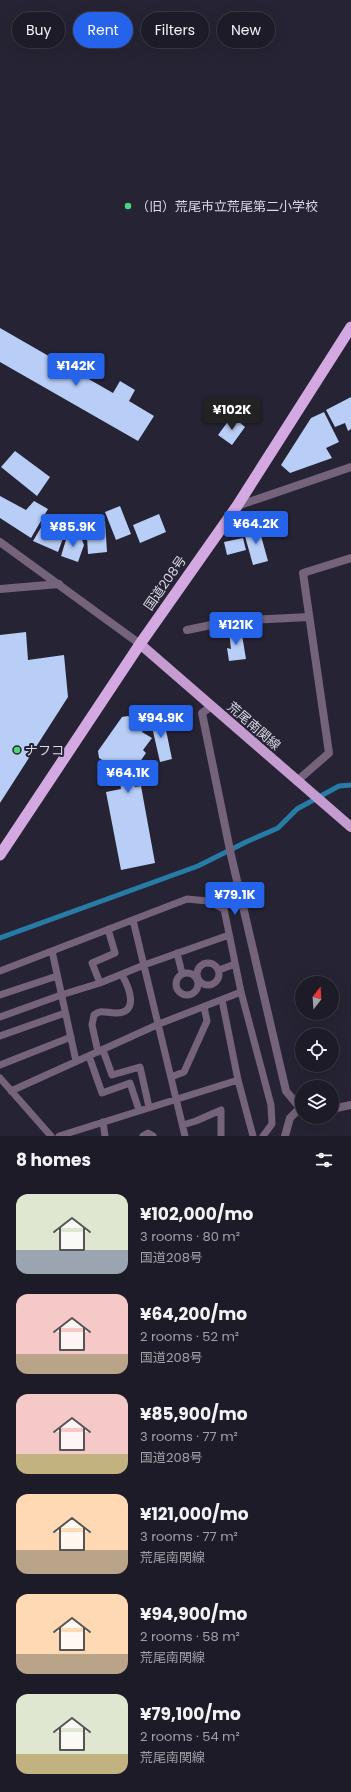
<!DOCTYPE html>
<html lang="en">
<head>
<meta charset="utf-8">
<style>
  :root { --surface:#1c1b27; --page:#25242f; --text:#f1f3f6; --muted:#a0a1a7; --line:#3a3944; --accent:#2563eb }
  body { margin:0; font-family:Poppins,"Noto Sans JP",sans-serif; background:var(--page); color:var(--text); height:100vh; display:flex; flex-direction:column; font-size:15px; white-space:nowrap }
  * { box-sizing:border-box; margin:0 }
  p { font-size:13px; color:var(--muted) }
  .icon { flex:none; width:22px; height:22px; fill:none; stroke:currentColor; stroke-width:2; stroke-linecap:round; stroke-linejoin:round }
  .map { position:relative; height:1136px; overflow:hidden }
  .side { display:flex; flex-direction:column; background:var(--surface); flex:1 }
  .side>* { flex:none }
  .top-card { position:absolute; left:12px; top:12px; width:327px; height:36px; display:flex; gap:8px }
  .needle { width:26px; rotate:17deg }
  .fabs { position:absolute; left:295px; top:976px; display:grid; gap:8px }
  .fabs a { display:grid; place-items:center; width:44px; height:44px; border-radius:50%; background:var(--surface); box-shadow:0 4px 16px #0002,0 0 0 1px var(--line); font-size:20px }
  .price { position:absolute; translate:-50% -34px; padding:0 9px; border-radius:4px; background:var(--accent); color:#fff; font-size:13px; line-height:26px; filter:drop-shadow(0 1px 2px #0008) }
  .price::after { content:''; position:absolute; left:50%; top:24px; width:12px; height:9px; margin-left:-6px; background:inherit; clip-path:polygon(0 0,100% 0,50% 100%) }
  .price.current { background:#222; color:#fff }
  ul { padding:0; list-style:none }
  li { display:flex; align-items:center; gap:12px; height:100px; padding:0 16px }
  li span { display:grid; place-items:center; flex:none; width:112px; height:80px; border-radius:12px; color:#555 }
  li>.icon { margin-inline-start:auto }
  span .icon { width:48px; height:48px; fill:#fffc; stroke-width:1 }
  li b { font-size:17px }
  h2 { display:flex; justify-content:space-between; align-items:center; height:48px; padding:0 16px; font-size:17px }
  .pill { padding:0 14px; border-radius:18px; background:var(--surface); box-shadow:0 4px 16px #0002,0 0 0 1px var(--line); font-size:14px; line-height:36px }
  .pill.current { background:var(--accent); color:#fff }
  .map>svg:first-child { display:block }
</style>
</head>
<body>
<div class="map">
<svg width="351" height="1136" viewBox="0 0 351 1136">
  <rect width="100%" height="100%" fill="#262434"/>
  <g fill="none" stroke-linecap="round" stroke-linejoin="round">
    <!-- stream -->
    <path stroke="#277ca6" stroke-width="5" d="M0,938L198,866L246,842L278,828L297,809L339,786L351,785"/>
  </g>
  <!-- building -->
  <path fill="#b9cef6" d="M0,328L113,393L120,381L135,390L129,401L154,416L138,441L0,362Z
    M351,397V429L348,431L345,423L335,427L326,410Z
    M324,412L339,442L326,448L332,458L290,473L281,465L311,418Z
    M232,416L245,427L232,445L218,435Z
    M15,451L50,477L37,496L1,467Z
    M0,496L26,510L34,501L48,509L31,538L0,518Z
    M120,506L131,534L116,540L105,512Z
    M159,514L166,532L140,543L133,525Z
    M46,519L66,530L58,552L33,541Z
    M86,519L105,521L107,552L88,554Z
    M258,525L268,561L253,565L243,529Z
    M68,533L82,540L84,545L78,562L61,556Z
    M243,538L246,550L227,555L224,542Z
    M241,629L246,659L229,661L227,648L231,649L229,631Z
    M26,632L28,660L64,655L68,697L0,803V635Z
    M128,716L144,727L142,732L152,738L143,750L146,753L133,772L135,787L141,786L155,863L121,870L106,792L121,789L118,770L99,758L98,751L122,717Z
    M163,716L172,759L160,762L150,718Z"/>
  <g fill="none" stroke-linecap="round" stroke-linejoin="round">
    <!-- service -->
    <path stroke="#75627b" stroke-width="7" d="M133,920L185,1136
      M52,951L76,1061
      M177,953L182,973
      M197 974a11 11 0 1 1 22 0a11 11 0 1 1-22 0Z
      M219,970L235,964
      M0,971L187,899L208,901L224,909L241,992L271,1105L272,1124L263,1136
      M176 984a11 11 0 1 1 22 0a11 11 0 1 1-22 0Z
      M100,983L92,963L115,953L108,929
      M0,995L57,976
      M222,1000L238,1080L253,1136
      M0,1017L61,995L100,983L144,965L229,935
      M0,1036L65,1013
      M103,1050L112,1075L140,1067L149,1107
      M98,1052L92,1025L94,1015C101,1009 107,1013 115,1013C140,1014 129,987 122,975
      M89,1056L102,1093L130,1083L139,1110
      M0,1065L71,1037
      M171,1077L184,1072L207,1021L204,1007
      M0,1078L51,1136
      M11,1091L159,1024L241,992
      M103,1122L105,1136
      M183,1125L196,1121L221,1110V1136
      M59,1136L238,1080
      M143,1136L148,1133L153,1136"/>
    <!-- minor -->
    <path stroke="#75627b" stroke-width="8" d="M0,589L59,584
      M187,630L230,621L309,617
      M212,706L202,713L231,855L286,1091L300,1108L290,1118L285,1136
      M297,781L329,753L303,573L351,558
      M332,1109L351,1105"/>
    <!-- tertiary -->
    <path stroke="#75627b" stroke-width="8" d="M237,506L351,467
      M0,542L140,644"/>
    <!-- primary -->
    <path stroke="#c59cd0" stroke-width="10" d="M140,644L351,827"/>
    <!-- trunk -->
    <path stroke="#d4a8e1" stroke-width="11" d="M0,855L140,644L237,506L351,327"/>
  </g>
  <!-- markers -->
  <g fill="#4dd676" stroke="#262434" stroke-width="1.5">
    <circle cx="128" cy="206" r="4"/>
    <circle cx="17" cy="750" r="4"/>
  </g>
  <g text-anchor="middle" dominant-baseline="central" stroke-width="4" stroke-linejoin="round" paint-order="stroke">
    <!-- poi labels -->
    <g font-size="13" fill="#dad9e4" stroke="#262434" text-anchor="start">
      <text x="136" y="206">（旧）荒尾市立荒尾第二小学校</text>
      <text x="25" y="750">ナフコ</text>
    </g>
    <!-- street labels -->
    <g font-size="13" fill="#dad9e4" stroke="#262434">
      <text transform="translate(165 583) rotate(-55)">国道208号</text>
      <text transform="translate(254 726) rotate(41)">荒尾南関線</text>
    </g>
  </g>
</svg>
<div class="fabs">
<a><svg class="needle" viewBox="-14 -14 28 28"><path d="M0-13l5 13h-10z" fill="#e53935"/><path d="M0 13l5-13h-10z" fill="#a0a1a7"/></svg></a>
<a><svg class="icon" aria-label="locate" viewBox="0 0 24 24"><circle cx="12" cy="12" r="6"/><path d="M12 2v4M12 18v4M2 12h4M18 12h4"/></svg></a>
<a><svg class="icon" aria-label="layers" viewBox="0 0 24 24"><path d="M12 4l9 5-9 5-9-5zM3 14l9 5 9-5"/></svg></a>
</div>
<b class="price" style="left:76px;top:387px">¥142K</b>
<b class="price current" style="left:232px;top:431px">¥102K</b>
<b class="price" style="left:256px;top:545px">¥64.2K</b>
<b class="price" style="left:73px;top:548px">¥85.9K</b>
<b class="price" style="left:236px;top:646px">¥121K</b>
<b class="price" style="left:161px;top:739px">¥94.9K</b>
<b class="price" style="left:128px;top:794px">¥64.1K</b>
<b class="price" style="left:235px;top:916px">¥79.1K</b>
<div class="top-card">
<a class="pill">Buy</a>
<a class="pill current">Rent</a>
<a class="pill">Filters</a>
<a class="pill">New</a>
</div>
</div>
<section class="side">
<h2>8 homes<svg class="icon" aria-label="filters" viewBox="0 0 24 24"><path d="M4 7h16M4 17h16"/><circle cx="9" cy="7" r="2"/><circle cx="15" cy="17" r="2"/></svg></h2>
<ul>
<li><span style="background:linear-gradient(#dfe7d0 70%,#9aa5b1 0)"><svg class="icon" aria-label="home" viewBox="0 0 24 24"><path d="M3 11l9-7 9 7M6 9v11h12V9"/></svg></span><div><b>¥102,000/mo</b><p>3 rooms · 80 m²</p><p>国道208号</p></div></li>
<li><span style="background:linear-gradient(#f6c9c9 75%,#b9a48a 0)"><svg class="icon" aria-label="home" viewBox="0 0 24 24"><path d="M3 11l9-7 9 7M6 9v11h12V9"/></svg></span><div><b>¥64,200/mo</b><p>2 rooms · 52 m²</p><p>国道208号</p></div></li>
<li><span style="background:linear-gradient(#f6c9c9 75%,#c2b280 0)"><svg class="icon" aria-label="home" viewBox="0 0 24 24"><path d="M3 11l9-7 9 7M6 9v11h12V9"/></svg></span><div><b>¥85,900/mo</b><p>3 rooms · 77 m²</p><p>国道208号</p></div></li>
<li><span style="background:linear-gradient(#ffd9b3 70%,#b9a48a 0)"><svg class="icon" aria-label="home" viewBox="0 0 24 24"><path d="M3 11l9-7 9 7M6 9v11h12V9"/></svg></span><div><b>¥121,000/mo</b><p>3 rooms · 77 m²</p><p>荒尾南関線</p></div></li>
<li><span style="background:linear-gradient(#ffd9b3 75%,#b9a48a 0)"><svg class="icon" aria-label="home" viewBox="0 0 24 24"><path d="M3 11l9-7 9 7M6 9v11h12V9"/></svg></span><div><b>¥94,900/mo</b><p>2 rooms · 58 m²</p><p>荒尾南関線</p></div></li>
<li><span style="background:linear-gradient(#dfe7d0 75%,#c2b280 0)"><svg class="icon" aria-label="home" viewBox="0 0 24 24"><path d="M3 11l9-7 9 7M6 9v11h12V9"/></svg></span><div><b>¥79,100/mo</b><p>2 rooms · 54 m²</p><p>荒尾南関線</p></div></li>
</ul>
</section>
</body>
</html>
